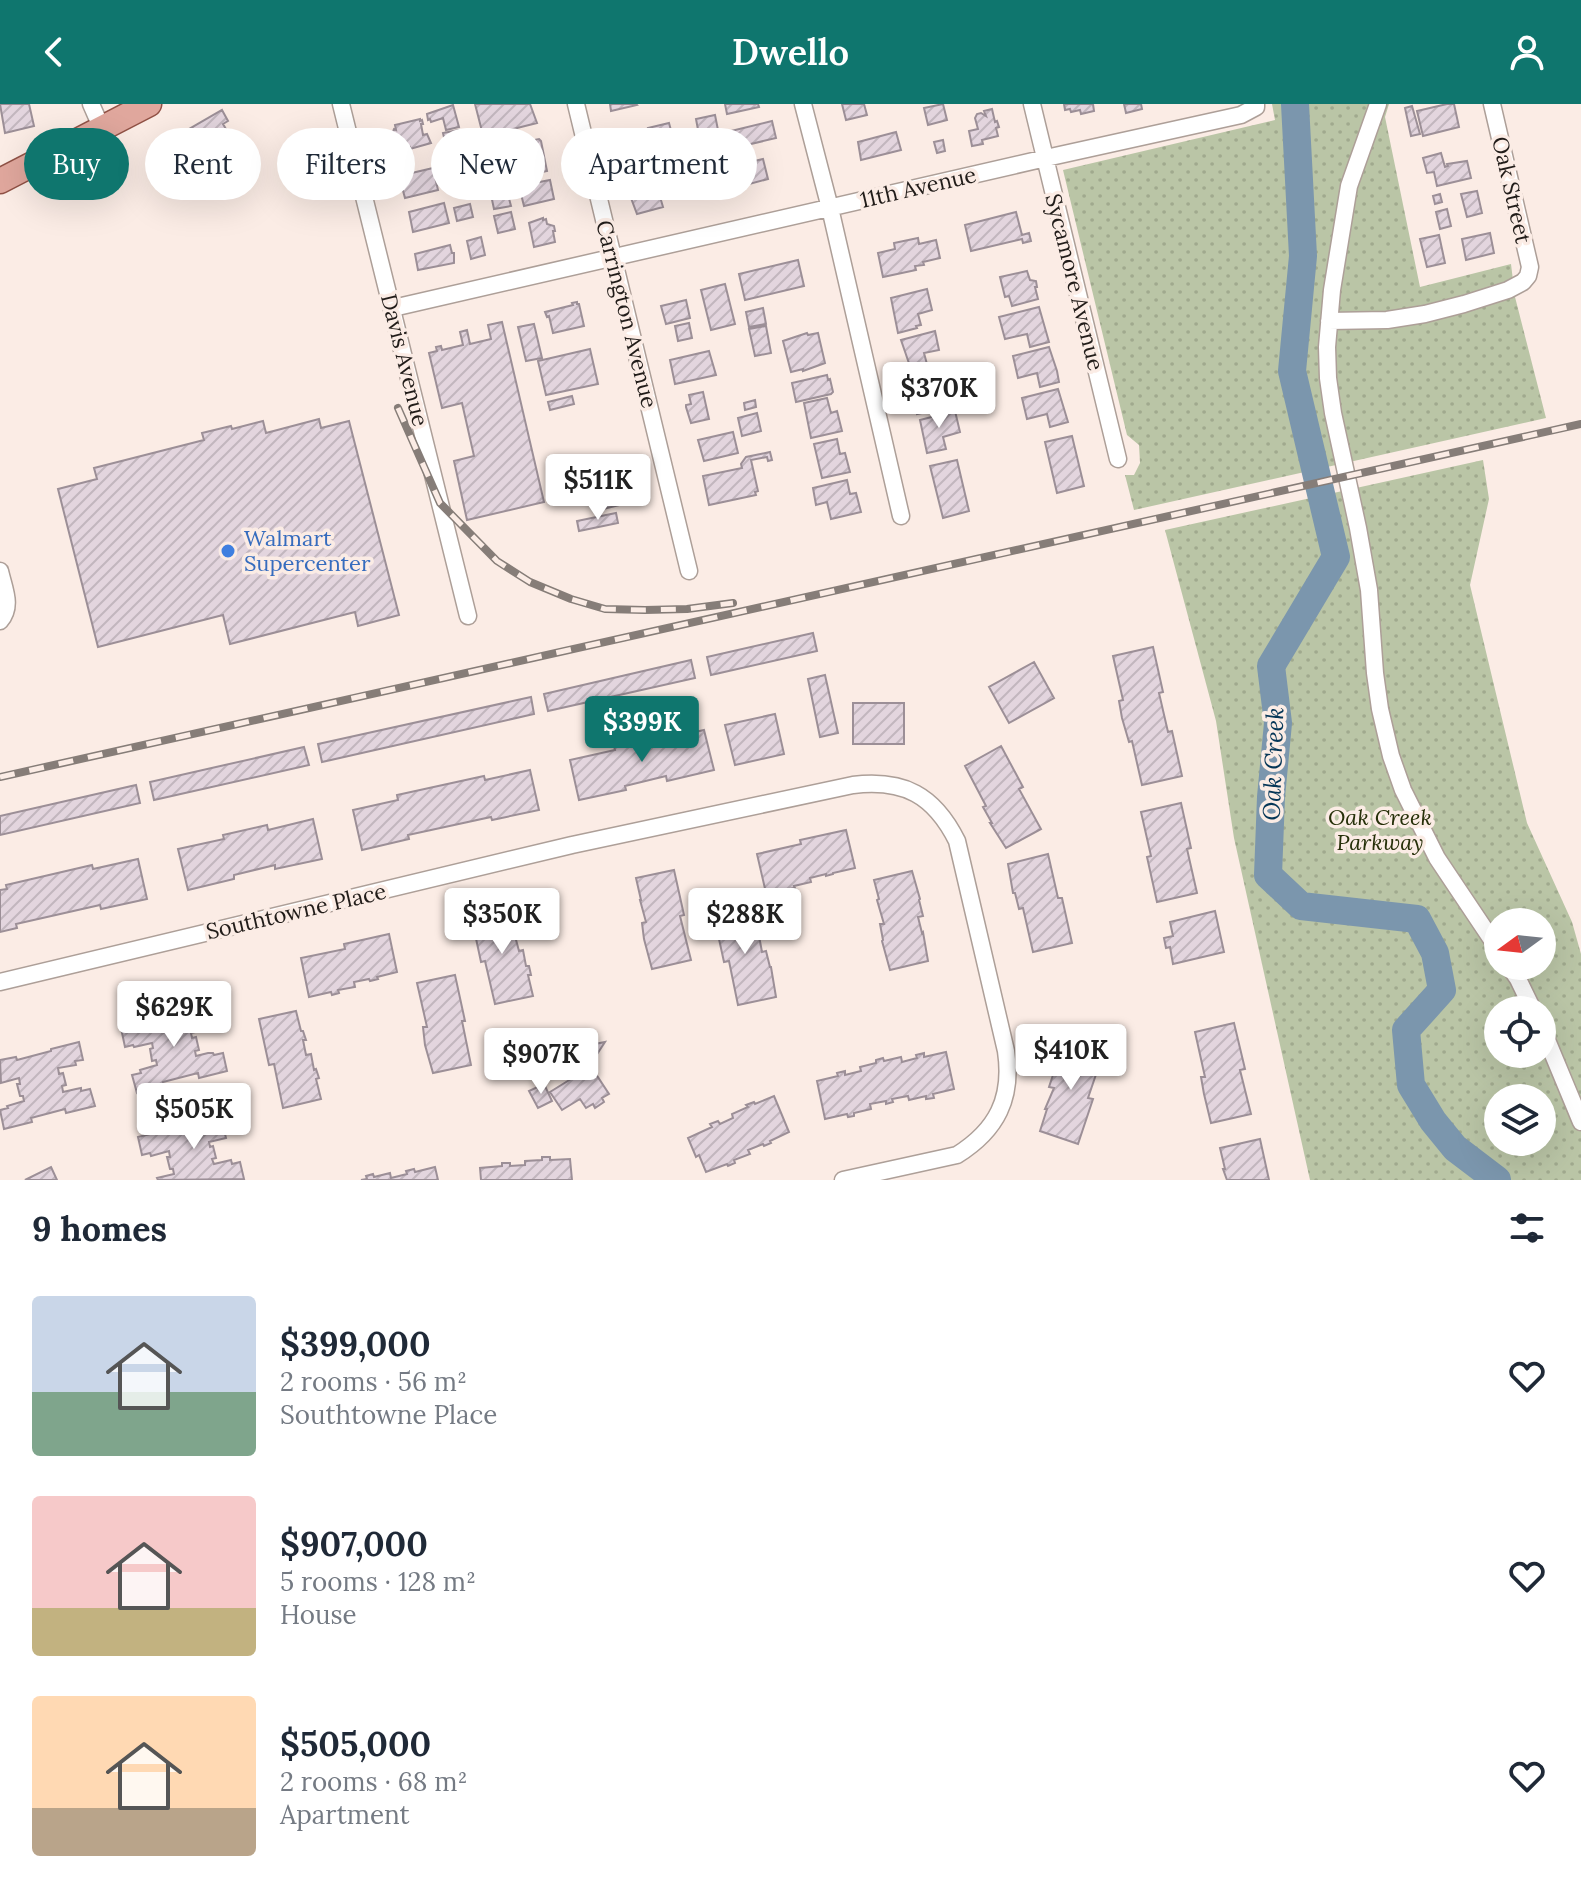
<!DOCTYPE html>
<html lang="en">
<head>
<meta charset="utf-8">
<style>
  :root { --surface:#fff; --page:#f2f2f3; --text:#1f2937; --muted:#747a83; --accent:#0f766e }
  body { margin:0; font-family:Lora,serif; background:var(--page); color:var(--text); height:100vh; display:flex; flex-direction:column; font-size:30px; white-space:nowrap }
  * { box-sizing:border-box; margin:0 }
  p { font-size:26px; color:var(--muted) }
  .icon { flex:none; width:44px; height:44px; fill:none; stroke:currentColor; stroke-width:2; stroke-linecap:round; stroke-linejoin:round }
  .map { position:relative; height:1076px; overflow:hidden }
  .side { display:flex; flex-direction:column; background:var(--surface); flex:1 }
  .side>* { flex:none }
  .top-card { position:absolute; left:24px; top:24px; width:800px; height:72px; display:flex; gap:16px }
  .needle { width:52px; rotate:255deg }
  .fabs { position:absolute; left:1484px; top:804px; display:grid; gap:16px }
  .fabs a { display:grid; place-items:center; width:72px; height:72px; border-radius:50%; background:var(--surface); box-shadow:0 8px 32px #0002; font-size:40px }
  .price { position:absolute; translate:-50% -68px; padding:0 18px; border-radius:8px; background:#fff; color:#222; font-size:26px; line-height:52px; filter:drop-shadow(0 2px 4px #0008) }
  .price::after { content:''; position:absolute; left:50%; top:48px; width:24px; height:18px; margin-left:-12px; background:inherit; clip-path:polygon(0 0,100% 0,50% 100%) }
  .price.selected { background:var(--accent); color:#fff }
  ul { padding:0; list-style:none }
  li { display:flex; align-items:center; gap:24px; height:200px; padding:0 32px }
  li span { display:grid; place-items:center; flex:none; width:224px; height:160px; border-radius:8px; color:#555 }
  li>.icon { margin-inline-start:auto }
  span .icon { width:96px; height:96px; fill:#fffc; stroke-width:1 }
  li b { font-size:34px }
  h2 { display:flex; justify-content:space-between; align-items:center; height:96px; padding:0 32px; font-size:34px }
  .tag { padding:0 28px; border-radius:36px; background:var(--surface); box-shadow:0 8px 32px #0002; font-size:28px; line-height:72px }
  .tag.selected { background:var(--accent); color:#fff }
  header { display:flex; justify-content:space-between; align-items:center; height:104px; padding:0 32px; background:var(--accent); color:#fff; font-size:36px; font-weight:600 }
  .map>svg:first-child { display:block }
</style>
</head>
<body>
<header><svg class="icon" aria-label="back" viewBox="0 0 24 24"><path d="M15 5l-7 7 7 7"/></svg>Dwello<svg class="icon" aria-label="person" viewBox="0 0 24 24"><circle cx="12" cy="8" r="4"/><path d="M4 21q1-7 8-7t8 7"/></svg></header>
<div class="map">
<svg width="1581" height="1076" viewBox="0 0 1581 1076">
  <defs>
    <pattern id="park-dots" width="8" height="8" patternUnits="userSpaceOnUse" patternTransform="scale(2)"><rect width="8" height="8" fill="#bac5a6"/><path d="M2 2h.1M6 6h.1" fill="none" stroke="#a0a98e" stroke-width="1.8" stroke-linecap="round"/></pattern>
    <pattern id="building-hatch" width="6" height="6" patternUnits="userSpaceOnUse" patternTransform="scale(2)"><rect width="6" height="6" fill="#e3d5de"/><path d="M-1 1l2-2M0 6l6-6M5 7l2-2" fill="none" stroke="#c2b6be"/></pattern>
  </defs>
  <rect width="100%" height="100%" fill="#fbece5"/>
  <!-- park -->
  <path fill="url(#park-dots)" fill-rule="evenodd" d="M1272,0H1389L1385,13L1420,183L1511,160L1515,193L1546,314L1134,406L1125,371H1134L1140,359L1139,341L1127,331L1063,66L1275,16Z
    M1483,356L1489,395L1470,481L1527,719L1572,818L1581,850V1076H1310L1234,734L1216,617L1165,426ZM1498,818H1542V862H1498ZM1498,906H1542V950H1498ZM1498,994H1542V1038H1498Z"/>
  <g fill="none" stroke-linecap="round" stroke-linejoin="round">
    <!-- river -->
    <path stroke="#7b96ad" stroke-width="28" d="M1295,0L1303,152L1292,267L1336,453L1271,562L1278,619L1271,693L1268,771L1301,802L1417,815L1435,849L1442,886L1406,926L1411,981L1433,1017L1455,1044L1497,1076"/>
  </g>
  <!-- building -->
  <path fill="url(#building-hatch)" stroke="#9c8f97" stroke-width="2" d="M0,0H29L34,22L5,29Z
    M475,0H530L537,19L509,26L510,29L484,35Z
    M610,0H636L637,1L611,7Z
    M725,0H758L759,3L727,10Z
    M842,0H864L867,11L846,16Z
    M943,0L947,16L928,21L924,4Z
    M1064,0H1093L1094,7L1081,10L1080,6L1071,8L1070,5L1065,6Z
    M1124,0H1141L1142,5L1126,9Z
    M1447,0H1454L1459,23L1423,32L1417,7Z
    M453,1L459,23L446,26L443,14L431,18L430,15L428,16L427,10Z
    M1412,2L1420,30L1411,32L1405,4Z
    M992,5L995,18L997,17L999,23L996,24L998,32L982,36L983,40L972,42L969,27L978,25L975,14L977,10L981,9L986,12L984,7Z
    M222,6L228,17L223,20L229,30L195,48L193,44L173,54L165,39Z
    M715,11L718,26L699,31L696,15Z
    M420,15V17L422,16L423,20H421L423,31L427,30L431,39L410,45V43L399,45L398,41L387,43L385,37L393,33L391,32L394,25L396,26L395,21Z
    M772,17L776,34L734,44L731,27Z
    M669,19L672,30L651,36L648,24Z
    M459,26L463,45L450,47L449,41L446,42L443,29Z
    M896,28L901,46L861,56L858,38Z
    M539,35L541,37L547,67L519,73L520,77L495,83L486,45L512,39V42L515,40Z
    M646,36L652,61L627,67L623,51L626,50L624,41Z
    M943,36L945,47L937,49L934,38Z
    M1441,49L1445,63L1448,62L1447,60L1467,57L1471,74L1437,82L1434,68L1427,69L1423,54Z
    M763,55L768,75L738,83L733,62Z
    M674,60L677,74L661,78L658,64Z
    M433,64L438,86L405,94L399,72Z
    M462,66L468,86L452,90L447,71Z
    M550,76L554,95L524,102L519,82Z
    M651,80L652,87L658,86L663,103L637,110L631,94L633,93L631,85Z
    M507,87L511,102L494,105L491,91Z
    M1477,87L1482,109L1467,113L1461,90Z
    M1440,90L1442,98L1435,100L1433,92Z
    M444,99L449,119L413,128L409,108Z
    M470,100L473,113L457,117L454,104Z
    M1447,105L1451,122L1440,125L1436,108Z
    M511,108L515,125L498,129L494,112Z
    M1016,108L1022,131L1029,129L1031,137L1023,139L1022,135L971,147L965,121Z
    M543,114V116L546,115L547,120L554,122L555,127H553L555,138L534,143L529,119Z
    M1490,129L1494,149L1466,156L1462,135Z
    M1439,131L1445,159L1427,163L1420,135Z
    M481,133L485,151L471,155L467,137Z
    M918,134L919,140L936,136L940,154L923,158L924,161L915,162L916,166L883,173L878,149L895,145L894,139Z
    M450,141L452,149H454V159L418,166L415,150Z
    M798,156L804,182L745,196L739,170Z
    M1027,167L1030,176L1036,177L1037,183H1035L1038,195L1012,202L1009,192L1005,193L1000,173Z
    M725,180L735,220L711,226L701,186Z
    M927,185L932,206L918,210L921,221L916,222L917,224L898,229L891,194Z
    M686,196L690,214L666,220L661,202Z
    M577,198V200H579L584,222L553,229L549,212L547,213L545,208L573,201L572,199Z
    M1039,203L1049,238L1030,243L1027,230L1005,235L999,213Z
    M763,204L766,220L749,223L746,208Z
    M502,218L544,398L467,416L454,357L474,352L462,299L442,304L429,249L437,247L436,243L441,242L442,246L463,241L460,228L467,226L470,240L491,235L488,221Z
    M689,219L692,234L678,237L675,222Z
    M534,220L542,254L526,257L518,223Z
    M766,222L771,249L755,252L749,225Z
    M935,227L939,246L924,249L928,264L912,268L901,236Z
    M807,229L808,231L818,229L825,259L803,267V265L791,268L783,237Z
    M1049,243L1057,267L1059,278L1040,283L1037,269L1018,274L1013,252Z
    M590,245L598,280L546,291L538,257Z
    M709,247L716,271L675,280L670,256Z
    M947,267L952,289L933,293L936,306L917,310L911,275Z
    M827,271L828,276L830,275L833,288L831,290L796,298L792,279Z
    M1058,285L1068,318L1050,323L1047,310L1027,315L1022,294Z
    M703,288L709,315L691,319L686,303V301L691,300L689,291Z
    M572,292L574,300L550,306L548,298Z
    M827,294L831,309L837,307L842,327L811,334L804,299Z
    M755,296L756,303L745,306L744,299Z
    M955,307L960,328L943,333L946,345L927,349L920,316Z
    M757,309L761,327L742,332L738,314Z
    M319,315L321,324L349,317L399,511L358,522L355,508L230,540L223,511L98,543L58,385L97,375L94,364L204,336L202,329L231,322L232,325L263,317L266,329Z
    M733,328L738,349L704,357L698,336Z
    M1072,332L1084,382L1057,389L1045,338Z
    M837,335L840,350L845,349L850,368L822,374L814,340Z
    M770,348L772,356L768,357L767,353L751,356L758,387L755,388L756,391L709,401L703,372L742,364L741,360L746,353Z
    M957,356L969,407L943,414L930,362Z
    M847,376L850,390L856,389L861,408L831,415L827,398L816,401L813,384Z
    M636,379L640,396L599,406L595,389Z
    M616,409L618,419L579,427L577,417Z
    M813,529L817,547L711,571L707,553Z
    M1153,543L1163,588L1159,589L1168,628L1172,627L1182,672L1142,681L1132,637L1129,638L1122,614L1119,597L1123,596L1113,552Z
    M691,556L695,574L548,607L544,590Z
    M1034,558L1054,594L1009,619L989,583Z
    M825,571L838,629L820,633L808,575Z
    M531,593L534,610L322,658L318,640Z
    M853,599H904V640H853Z
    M775,610L784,650L735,661L725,621Z
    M704,626L714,666L667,677L666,672L625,682L626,686L579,696L570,656L615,646L614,642L659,632L660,636Z
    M1001,642L1023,683L1019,685L1041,725L1006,744L990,719H992L983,703L986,702L965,662Z
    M304,643L309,661L154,696L150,678Z
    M530,666L539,706L492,716L491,713L408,731L409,735L362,746L353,706L398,696L397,691L484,672L485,676Z
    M136,681L140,699L0,731V712Z
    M1181,699L1191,744L1187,745L1197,789L1157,798L1147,753L1151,752L1141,708Z
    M313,715L322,755L275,765V761L234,771V775L188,786L178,745L224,735L223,731L267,721L268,726Z
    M846,726L855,764L833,769V770L826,772V770L810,774L811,778L794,782L795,784L766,789L757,750L801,740L800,736Z
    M1048,750L1058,794H1062L1072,839L1033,848L1023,804L1019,805L1015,789H1013L1008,760Z
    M138,755L147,795L101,805L100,801L16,820L17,824L0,828V786L7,785L6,781L92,761L93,765Z
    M674,766L684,811L680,812L691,856L652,865L644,835L642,819L646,818L640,796H641L636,774Z
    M912,767L920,795L919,796L923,812L918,813L922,829L923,828L928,857L890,866L882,837L883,836L880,820H884L877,796L879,795L874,776Z
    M508,803L513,823H515L517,832H515L519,847L523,846L526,862H529L531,871H528L533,892L495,900L485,857L481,858L471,811Z
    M752,804L757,824H759L761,832H759L762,848L766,847L770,863H771L776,893L738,901L729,857L724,858L714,812Z
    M1215,807L1224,848L1173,860L1170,843L1166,844L1164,834L1173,832L1170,818Z
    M389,830L397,868L377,873L378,875L370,877L369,875L354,878L355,883L338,886L339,889L332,891L331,888L309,893L301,854L345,845L344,840Z
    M455,871L465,917H462L471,961L433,969L425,941L423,923H427L417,879Z
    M212,903L216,920L208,922L209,925L191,929L192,934L196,933L199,946L195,947L196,952L208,949H213L214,951L223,949L227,967L199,974L198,969L163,978L164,983L137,989L132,971L141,969L140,966L157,961L156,956L152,957L150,945L153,944L152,939L134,943L133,941L125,943L121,924L149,917L150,921L183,913V909Z
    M296,907L301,927H303L306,936H303L306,951L311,950L314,966L316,965L319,974L316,975L321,995L283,1004L274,960L269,961L259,915Z
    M1234,919L1245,965L1240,966L1251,1010L1211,1019L1204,990L1201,973H1205L1195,928Z
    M79,938L83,956L75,957L76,961L58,964L59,970L63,969L66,981L62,982L63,988L76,985L81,984V987L90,985L95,1002L66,1009L65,1005L31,1014L32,1018L4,1025L0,1006L8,1004L7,1002L24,997L23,992H20L17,980H20L19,974L1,979L0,956L16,953L17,956L51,947V945Z
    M605,938L590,961L609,990L602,994L604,998L595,1004L593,1000L586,1004L580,995L562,1006L550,988L579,970L573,961L585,942Z
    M1064,938L1080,944L1082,940L1104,947L1088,994L1093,995L1078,1040L1040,1027L1047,1005H1045L1054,984L1049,983L1055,965L1053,964Z
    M946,948L954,985L933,990L934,994L926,995V992L909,996L908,992L892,995L893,998L886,1000V997L870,1000L871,1005L854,1009V1012L848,1013L847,1010L825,1015L817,977L838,972L837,969L845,967V971L861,967L860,963L876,959V956L883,954L884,957L901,953L902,958L917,954L916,951L924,949V953Z
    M544,980L552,997L538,1004L529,987Z
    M774,992L789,1028L770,1037L771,1039L764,1042L763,1040L748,1046L750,1050L734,1056L735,1059L728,1062L727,1060L706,1068L699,1051L696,1053L688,1034L712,1023L710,1020L718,1017L720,1020L733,1014L732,1010L748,1003L746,1001L754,998L755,1000Z
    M229,1010L233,1028L225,1030L226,1034L209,1038L210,1043L213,1042L216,1054L212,1055L214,1060L231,1056L232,1060L240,1058L244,1075L158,1076L157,1074L174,1070L173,1065H170L167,1053H170L169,1047L151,1052L150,1049L142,1051L138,1033L166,1026L167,1029L201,1021L200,1017Z
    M1260,1035L1269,1076H1227L1223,1065H1225L1220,1044Z
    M542,1053H550V1056L570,1055L572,1076H481L480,1064L502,1062V1059H510V1062L525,1061V1057L542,1056Z
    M51,1063L57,1076H25Z
    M435,1063L438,1076H361L367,1075L366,1072L373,1070L374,1073L390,1069L391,1074L407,1070L406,1067L414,1065L415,1068Z"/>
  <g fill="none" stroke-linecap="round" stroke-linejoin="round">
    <!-- street casing -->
    <g stroke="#ad9f98" stroke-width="19">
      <path id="street" d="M91,0L102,25
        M341,0L468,512
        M576,0L689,467
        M803,0L830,104L901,412
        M1032,0L1118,355
        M1378,0L1349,82L1332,186L1327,243L1328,274L1333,309L1358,424L1369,486L1375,569L1380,605L1391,652L1403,686L1437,754L1498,845
        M393,204L1046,54L1241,11L1256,3V0
        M1329,217L1387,216L1425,210L1464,200L1508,186L1523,178L1528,172L1530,163L1492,0
        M0,467C4,485 13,502 0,517
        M1509,862L1518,875L1533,906
        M0,878L572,741L853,681C904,675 934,691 957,737L1006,947C1013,994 997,1026 957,1051L843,1076
        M1542,924L1581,1018"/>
    </g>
    <!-- primary casing -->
    <g stroke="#905145" stroke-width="27">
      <path id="primary" d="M0,77L149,0"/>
    </g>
    <!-- street -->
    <use href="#street" stroke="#fff" stroke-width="16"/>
    <!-- primary -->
    <use href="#primary" stroke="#e0a79d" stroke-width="24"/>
    <!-- rail casing -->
    <g stroke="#867d78" stroke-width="8">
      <path id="rail" d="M398,304L440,399L497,457L530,478L571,495L605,505L645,506L687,505L733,499
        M0,673L1581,320"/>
    </g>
    <!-- rail -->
    <use href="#rail" stroke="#fbece5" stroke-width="5" stroke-dasharray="15" stroke-linecap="butt"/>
  </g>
  <!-- markers -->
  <circle fill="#3f7fe0" stroke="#fbece5" stroke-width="3" cx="228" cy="447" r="8"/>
  <g text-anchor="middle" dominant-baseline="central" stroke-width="7" stroke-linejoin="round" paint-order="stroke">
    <!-- street labels -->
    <g font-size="22" fill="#211c19" stroke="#fbece5">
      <text transform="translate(918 83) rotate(-13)">11th Avenue</text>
      <text transform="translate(1512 86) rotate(77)">Oak Street</text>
      <text transform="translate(1075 178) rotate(76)">Sycamore Avenue</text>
      <text transform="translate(627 210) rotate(76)">Carrington Avenue</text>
      <text transform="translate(405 256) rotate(76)">Davis Avenue</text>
      <text transform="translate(296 807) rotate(-13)">Southtowne Place</text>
    </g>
    <!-- shop labels -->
    <g font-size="22" fill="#366cbe" stroke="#fbece5" text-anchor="start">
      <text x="244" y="434">Walmart<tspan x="244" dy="25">Supercenter</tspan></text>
    </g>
    <!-- park labels -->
    <g font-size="22" font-style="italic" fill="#252f08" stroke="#fbece5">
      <text x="1380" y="713">Oak Creek<tspan x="1380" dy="25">Parkway</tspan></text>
    </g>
    <!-- water labels -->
    <g font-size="24" font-style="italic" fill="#053657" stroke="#fbece5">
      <text transform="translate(1273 660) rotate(-88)">Oak Creek</text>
    </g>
  </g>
</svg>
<div class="fabs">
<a><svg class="needle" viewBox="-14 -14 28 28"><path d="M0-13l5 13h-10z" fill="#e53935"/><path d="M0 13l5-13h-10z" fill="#747a83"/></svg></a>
<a><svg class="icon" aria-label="locate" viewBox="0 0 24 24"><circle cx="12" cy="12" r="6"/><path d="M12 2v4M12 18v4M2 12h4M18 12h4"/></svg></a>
<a><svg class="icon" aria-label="layers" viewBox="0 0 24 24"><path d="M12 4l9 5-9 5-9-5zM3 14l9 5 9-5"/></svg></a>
</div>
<b class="price" style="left:939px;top:326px">$370K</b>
<b class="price" style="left:598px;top:418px">$511K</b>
<b class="price selected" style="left:642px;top:660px">$399K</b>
<b class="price" style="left:502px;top:852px">$350K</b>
<b class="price" style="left:745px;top:852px">$288K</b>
<b class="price" style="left:174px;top:945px">$629K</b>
<b class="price" style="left:1071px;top:988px">$410K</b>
<b class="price" style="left:541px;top:992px">$907K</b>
<b class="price" style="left:194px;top:1047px">$505K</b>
<div class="top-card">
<a class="tag selected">Buy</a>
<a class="tag">Rent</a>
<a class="tag">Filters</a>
<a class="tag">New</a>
<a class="tag">Apartment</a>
</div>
</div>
<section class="side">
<h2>9 homes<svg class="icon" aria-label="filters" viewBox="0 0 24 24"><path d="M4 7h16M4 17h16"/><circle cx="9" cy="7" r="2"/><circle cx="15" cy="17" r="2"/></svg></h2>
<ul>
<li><span style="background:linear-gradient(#c9d6e8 60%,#7fa58c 0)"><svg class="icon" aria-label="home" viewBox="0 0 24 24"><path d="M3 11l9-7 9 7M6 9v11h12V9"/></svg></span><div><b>$399,000</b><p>2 rooms · 56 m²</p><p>Southtowne Place</p></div><svg class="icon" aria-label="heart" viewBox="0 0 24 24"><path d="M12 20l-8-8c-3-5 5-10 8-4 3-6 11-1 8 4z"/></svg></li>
<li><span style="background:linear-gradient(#f6c9c9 70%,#c2b280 0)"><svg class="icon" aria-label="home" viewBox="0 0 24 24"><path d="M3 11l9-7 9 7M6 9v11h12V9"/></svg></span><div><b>$907,000</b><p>5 rooms · 128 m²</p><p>House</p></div><svg class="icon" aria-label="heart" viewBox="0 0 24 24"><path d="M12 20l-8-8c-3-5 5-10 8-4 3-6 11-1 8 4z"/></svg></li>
<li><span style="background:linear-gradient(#ffd9b3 70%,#b9a48a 0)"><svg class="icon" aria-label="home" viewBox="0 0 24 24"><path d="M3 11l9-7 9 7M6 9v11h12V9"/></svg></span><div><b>$505,000</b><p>2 rooms · 68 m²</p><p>Apartment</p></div><svg class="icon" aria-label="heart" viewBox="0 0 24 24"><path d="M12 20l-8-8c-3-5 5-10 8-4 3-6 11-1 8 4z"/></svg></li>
</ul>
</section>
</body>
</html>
